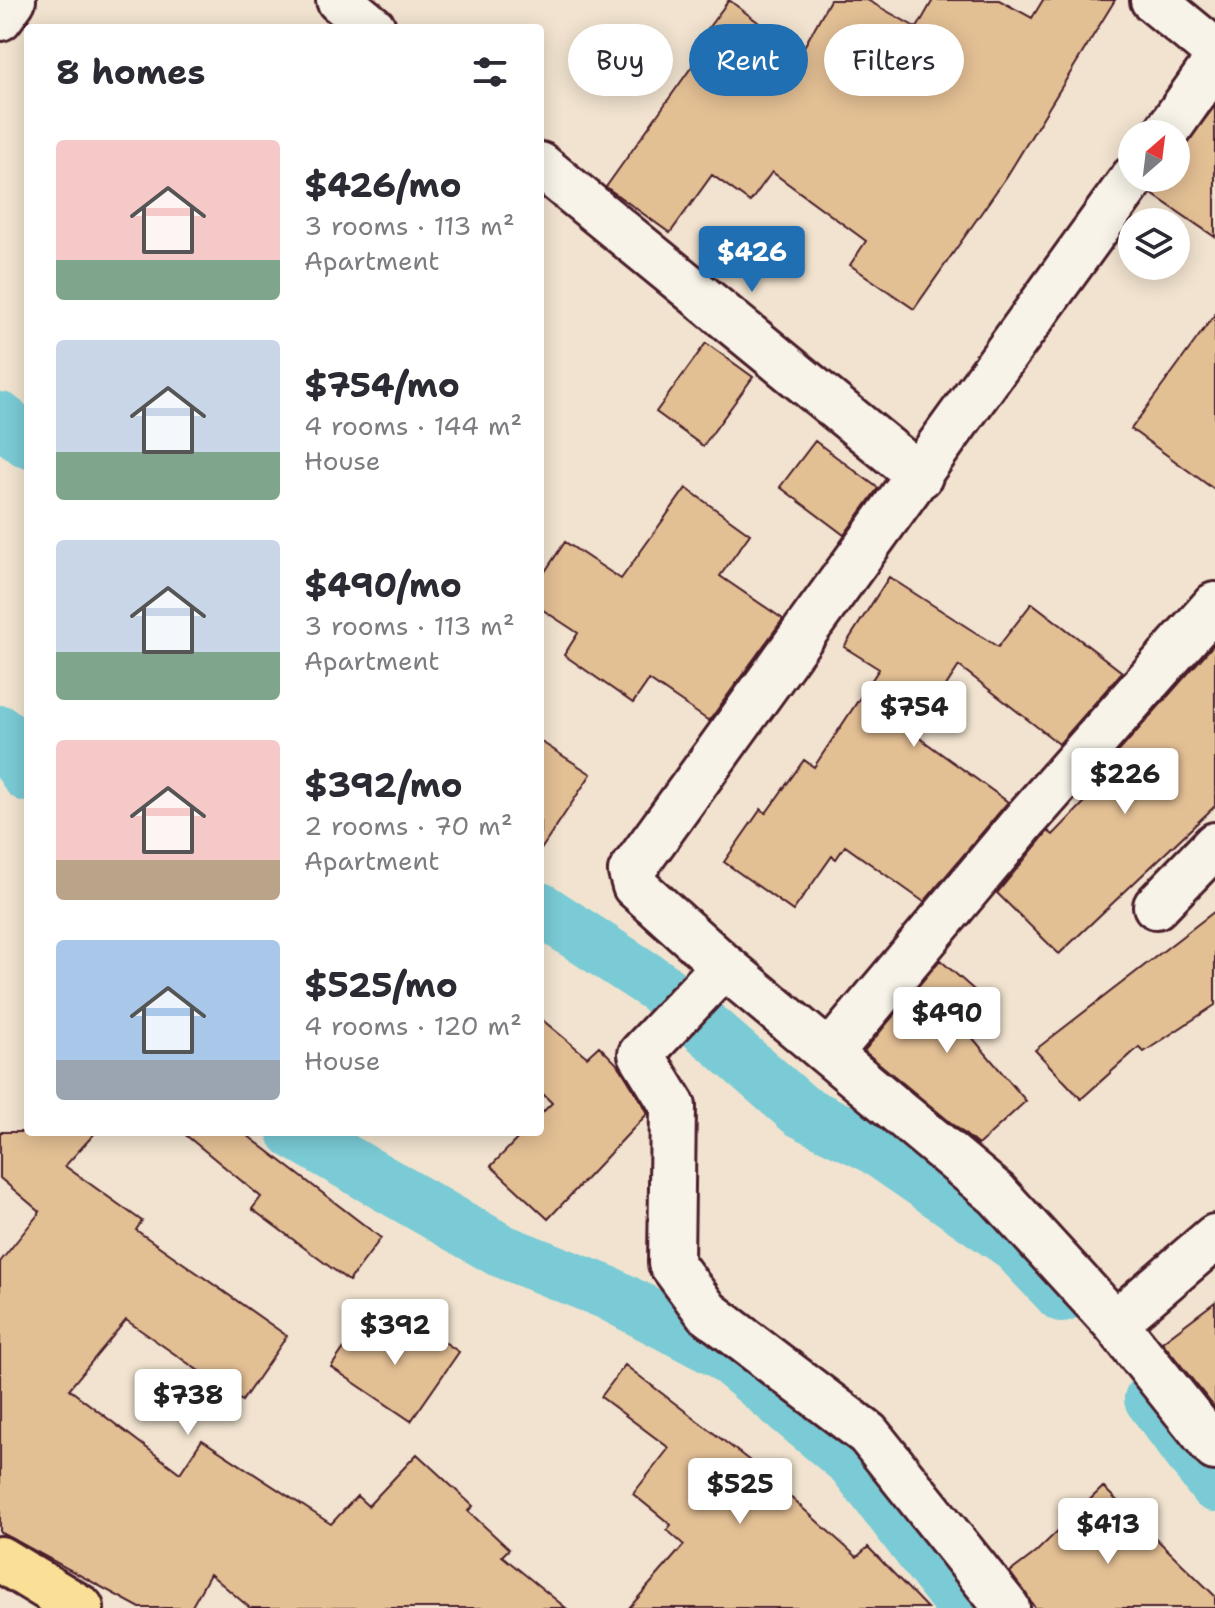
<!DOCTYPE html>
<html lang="en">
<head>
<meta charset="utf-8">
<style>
  :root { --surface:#fff; --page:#f2f2f3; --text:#2b2b33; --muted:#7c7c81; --accent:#1f6fb2 }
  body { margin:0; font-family:"Shantell Sans",sans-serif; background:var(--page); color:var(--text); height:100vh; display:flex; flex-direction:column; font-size:30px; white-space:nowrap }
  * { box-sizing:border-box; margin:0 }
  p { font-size:26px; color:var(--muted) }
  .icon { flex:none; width:44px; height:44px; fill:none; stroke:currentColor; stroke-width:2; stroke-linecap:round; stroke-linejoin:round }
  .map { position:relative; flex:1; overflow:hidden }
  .drawer { position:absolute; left:24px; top:24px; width:520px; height:1112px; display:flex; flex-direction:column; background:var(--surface); border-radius:8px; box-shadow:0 4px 20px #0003 }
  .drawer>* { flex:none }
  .hud { position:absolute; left:568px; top:24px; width:526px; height:72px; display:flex; gap:16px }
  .needle { width:52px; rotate:28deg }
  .buttons { position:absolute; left:1118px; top:120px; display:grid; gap:16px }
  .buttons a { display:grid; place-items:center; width:72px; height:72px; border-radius:50%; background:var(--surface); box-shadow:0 4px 20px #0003; font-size:40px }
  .price { position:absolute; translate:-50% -68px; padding:0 18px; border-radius:8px; background:#fff; color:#222; font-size:26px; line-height:52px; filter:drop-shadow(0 2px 4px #0008) }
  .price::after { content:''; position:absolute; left:50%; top:48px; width:24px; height:18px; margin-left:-12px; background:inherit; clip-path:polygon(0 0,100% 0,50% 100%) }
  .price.selected { background:var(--accent); color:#fff }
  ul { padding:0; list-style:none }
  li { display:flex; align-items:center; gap:24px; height:200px; padding:0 32px }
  li span { display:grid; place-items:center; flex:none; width:224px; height:160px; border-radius:8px; color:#555 }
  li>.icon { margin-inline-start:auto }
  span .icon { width:96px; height:96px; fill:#fffc; stroke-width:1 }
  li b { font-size:34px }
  h2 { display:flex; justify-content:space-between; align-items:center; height:96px; padding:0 32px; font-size:34px }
  .tag { padding:0 28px; border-radius:36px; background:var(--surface); box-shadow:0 4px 20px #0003; font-size:28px; line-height:72px }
  .tag.selected { background:var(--accent); color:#fff }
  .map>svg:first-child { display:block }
</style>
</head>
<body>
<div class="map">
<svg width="1215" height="1608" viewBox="0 0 1215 1608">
  <rect width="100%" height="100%" fill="#f1e3cf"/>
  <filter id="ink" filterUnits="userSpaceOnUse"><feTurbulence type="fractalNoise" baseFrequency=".0125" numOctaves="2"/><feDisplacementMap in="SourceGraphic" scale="16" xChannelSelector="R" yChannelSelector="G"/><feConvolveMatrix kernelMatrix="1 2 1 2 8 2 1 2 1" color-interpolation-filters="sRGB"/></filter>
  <g filter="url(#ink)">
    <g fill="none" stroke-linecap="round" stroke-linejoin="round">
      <!-- canal -->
      <path stroke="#7acbd5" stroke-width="54" d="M0,419L28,441
        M0,732L28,775
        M540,909L659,987L801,1111L871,1145L1013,1243L1062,1295
        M294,1132L500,1250L608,1293L723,1353L853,1462L965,1608
        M1151,1399L1215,1485"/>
    </g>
    <!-- building -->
    <path fill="#e3bf94" stroke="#4a1f2b" stroke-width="2" d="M729,0L800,54L830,0H867L917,28L933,0H999L1032,18L1043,0H1115L1007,176L914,309L850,265L866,241L772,172L750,202L712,175L670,233L606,187L710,41L703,35Z
      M1215,106V237L1152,194L1158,178H1176V156Z
      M1215,314V490L1131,429Z
      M706,343L753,377L703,446L656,412Z
      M815,441L878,488L844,535L780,487Z
      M686,488L750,534L720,576L783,619L709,721L649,680L633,703L564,655L578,633L540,608V579L565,542L621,579Z
      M889,577L998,647L1032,603L1122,672L1059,744L959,666L914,734L1008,802L924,902L845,846L836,859L832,856L793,911L724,862L761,809L766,813L804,760L814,767L879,669L844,647Z
      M1215,643V806L1059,954L997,893L1048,831L1053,835L1106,780L1099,774Z
      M540,741L591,774L540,851Z
      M1215,911V1005L1144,1052L1139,1047L1081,1099L1035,1050Z
      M940,960L998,1011L971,1036L1026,1101L978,1145L864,1051Z
      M540,1018L587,1057L599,1046L619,1066L648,1113L548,1219L491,1166L524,1132H540V1115L552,1103L540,1091Z
      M0,1132H96L65,1166L142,1221L136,1230L287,1336L242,1401L126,1320L69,1389L180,1473L202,1440L331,1524L357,1496L368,1506L417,1454L473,1506L468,1511L509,1549L502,1556L566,1608H250L210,1574L191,1608H140L0,1532V1262L40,1212L0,1178Z
      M182,1132H243L381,1238L349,1281L252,1209L261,1197Z
      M1215,1302V1408L1162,1342Z
      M364,1319L406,1348L421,1326L459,1352L411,1421L331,1367Z
      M625,1365L750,1461L857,1557L868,1547L927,1608H629L684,1545L667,1530L671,1525L633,1494L669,1448L601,1397Z
      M1103,1487L1215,1596V1608H1035L1010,1572L1035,1553Z"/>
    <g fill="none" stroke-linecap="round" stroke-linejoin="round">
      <!-- minor casing -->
      <g stroke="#4a1f2b" stroke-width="50">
        <path id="minor" d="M339,0L373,28
          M1153,0L1215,51
          M0,18L13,0
          M1165,134L1215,63
          M540,165L920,476
          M1133,178L631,872L635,886L724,966L997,1194L1115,1323L1215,1448
          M1156,906L1215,845
          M724,966L641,1054L673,1106L671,1263L707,1312L868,1434L1007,1608
          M830,1053L1025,820L1215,605
          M1115,1323L1215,1237"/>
      </g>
      <!-- major casing -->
      <g stroke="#4a1f2b" stroke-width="50">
        <path id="major" d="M0,1559L81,1608"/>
      </g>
      <!-- minor -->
      <use href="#minor" stroke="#f7f3e8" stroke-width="44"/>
      <!-- major -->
      <use href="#major" stroke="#f9e096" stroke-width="44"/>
    </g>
  </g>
</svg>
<div class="buttons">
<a><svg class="needle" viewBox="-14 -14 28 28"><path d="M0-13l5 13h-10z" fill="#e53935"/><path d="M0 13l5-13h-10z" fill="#7c7c81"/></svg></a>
<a><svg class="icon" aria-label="layers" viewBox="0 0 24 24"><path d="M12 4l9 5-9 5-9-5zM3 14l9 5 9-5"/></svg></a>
</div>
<b class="price selected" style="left:752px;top:294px">$426</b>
<b class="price" style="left:914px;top:749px">$754</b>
<b class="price" style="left:1125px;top:816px">$226</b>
<b class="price" style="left:947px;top:1055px">$490</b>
<b class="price" style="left:395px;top:1367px">$392</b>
<b class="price" style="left:188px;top:1437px">$738</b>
<b class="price" style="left:740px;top:1526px">$525</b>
<b class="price" style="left:1108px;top:1566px">$413</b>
<div class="hud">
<a class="tag">Buy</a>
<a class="tag selected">Rent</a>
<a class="tag">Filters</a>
</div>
<section class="drawer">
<h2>8 homes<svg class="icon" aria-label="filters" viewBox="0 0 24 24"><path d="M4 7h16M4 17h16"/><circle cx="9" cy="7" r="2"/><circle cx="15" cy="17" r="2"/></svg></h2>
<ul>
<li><span style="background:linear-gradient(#f6c9c9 75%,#7fa58c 0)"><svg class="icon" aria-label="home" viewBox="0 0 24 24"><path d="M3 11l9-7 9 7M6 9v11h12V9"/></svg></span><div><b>$426/mo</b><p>3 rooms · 113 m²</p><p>Apartment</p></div></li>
<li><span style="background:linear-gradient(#c9d6e8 70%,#7fa58c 0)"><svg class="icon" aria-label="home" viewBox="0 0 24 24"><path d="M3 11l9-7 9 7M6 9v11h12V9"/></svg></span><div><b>$754/mo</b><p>4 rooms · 144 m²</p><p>House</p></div></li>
<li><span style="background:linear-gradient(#c9d6e8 70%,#7fa58c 0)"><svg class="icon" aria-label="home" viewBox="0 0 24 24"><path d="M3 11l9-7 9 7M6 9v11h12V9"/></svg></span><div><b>$490/mo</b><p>3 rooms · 113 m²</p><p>Apartment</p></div></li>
<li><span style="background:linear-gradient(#f6c9c9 75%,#b9a48a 0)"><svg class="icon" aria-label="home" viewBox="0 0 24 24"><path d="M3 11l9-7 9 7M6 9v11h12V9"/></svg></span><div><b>$392/mo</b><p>2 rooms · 70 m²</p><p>Apartment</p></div></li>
<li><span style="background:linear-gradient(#a9c7e8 75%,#9aa5b1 0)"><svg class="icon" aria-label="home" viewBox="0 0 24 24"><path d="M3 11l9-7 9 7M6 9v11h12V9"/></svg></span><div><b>$525/mo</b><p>4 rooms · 120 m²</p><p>House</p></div></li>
</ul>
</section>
</div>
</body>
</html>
